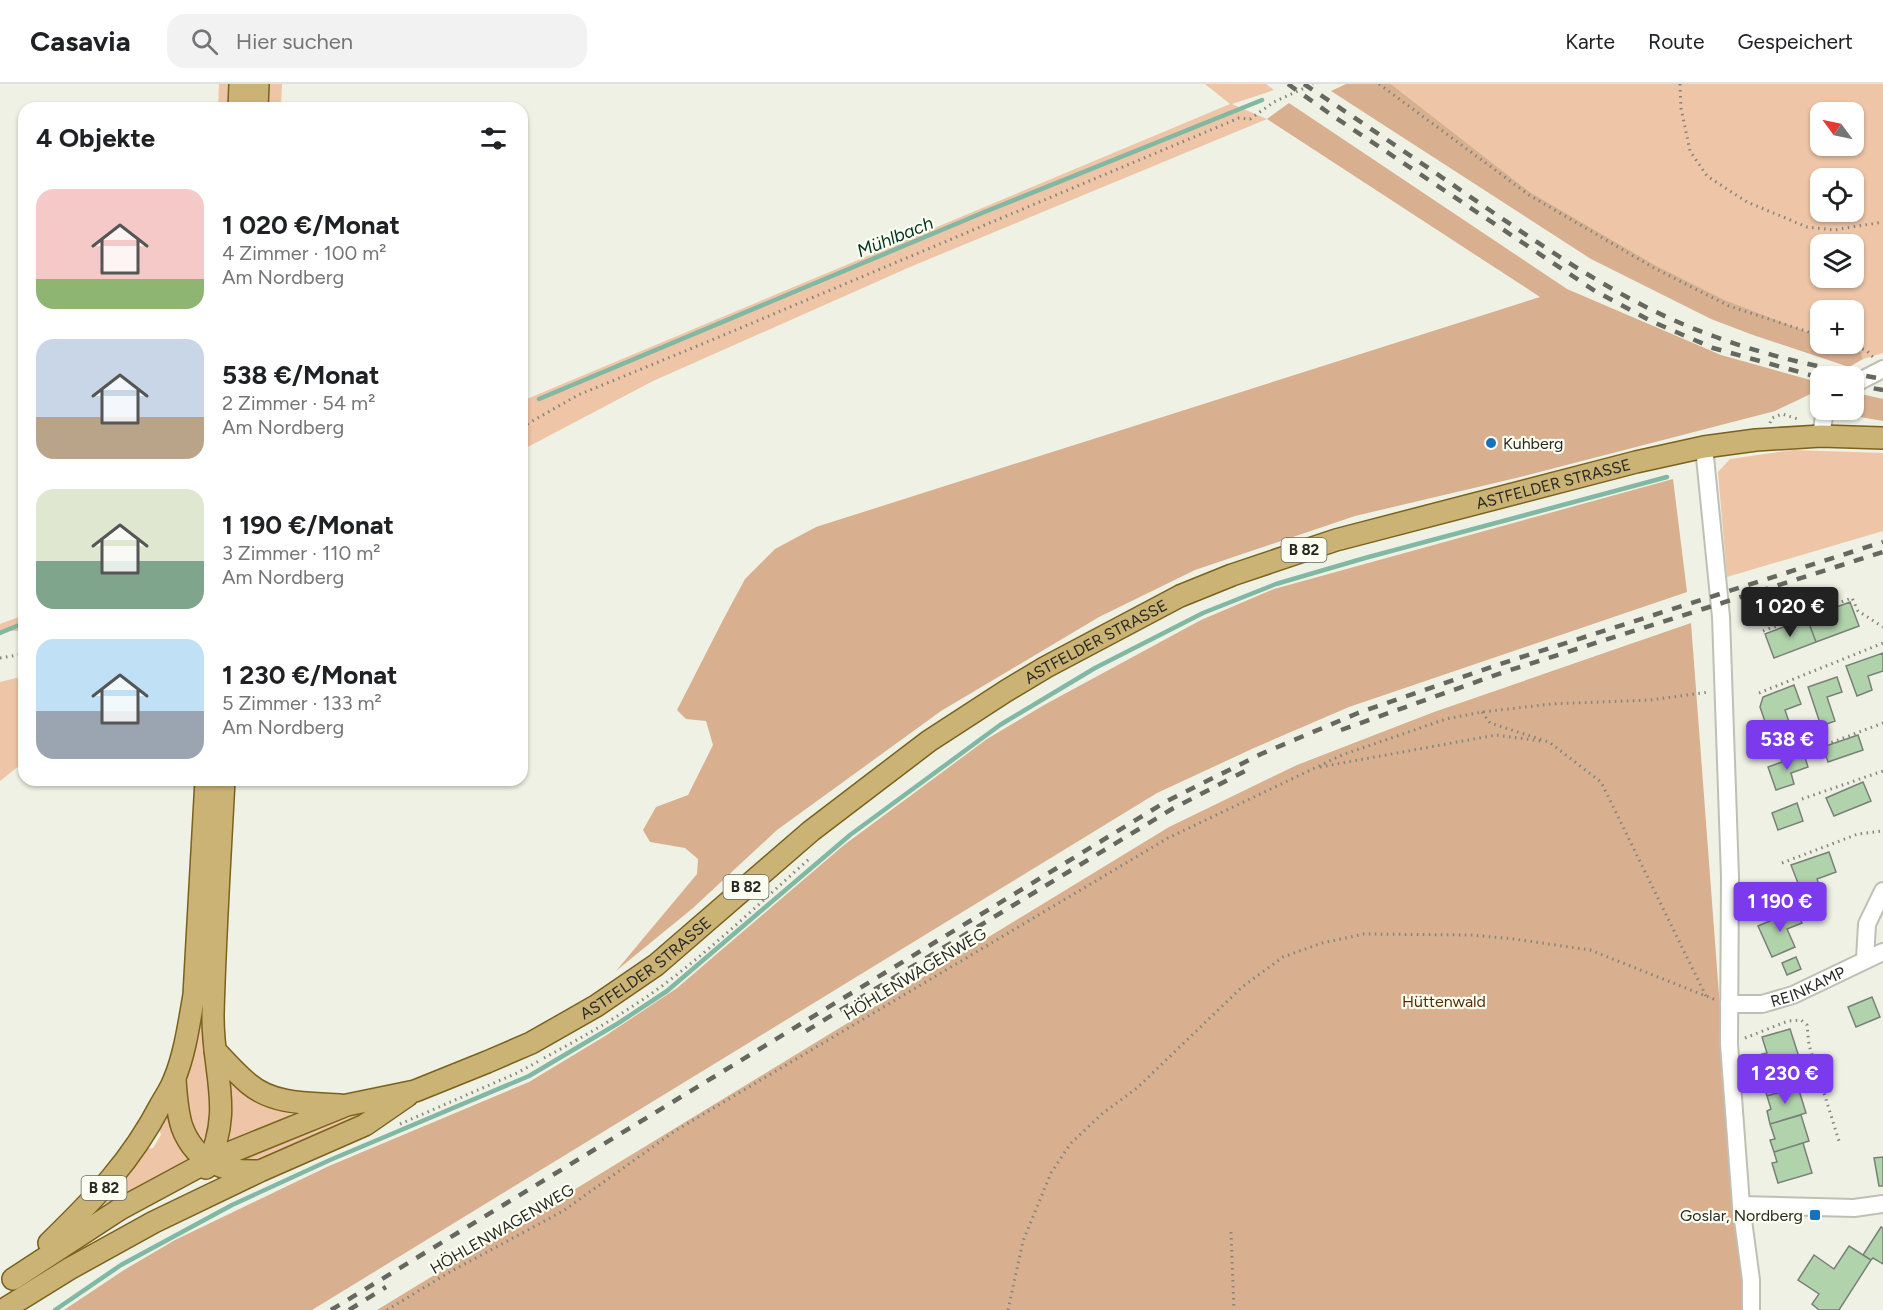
<!DOCTYPE html>
<html lang="de">
<head>
<meta charset="utf-8">
<style>
  :root { --surface:#fff; --page:#f2f2f2; --text:#202124; --muted:#757577; --line:#e0e0e0; --accent:#7c3aed }
  body { margin:0; font-family:Figtree,sans-serif; background:var(--page); color:var(--text); height:100vh; display:flex; flex-direction:column; font-size:22px; white-space:nowrap }
  * { box-sizing:border-box; margin:0 }
  p { font-size:20px; color:var(--muted) }
  .icon { flex:none; width:33px; height:33px; fill:none; stroke:currentColor; stroke-width:2; stroke-linecap:round; stroke-linejoin:round }
  .map { position:relative; flex:1; overflow:hidden }
  .panel { position:absolute; left:18px; top:18px; width:510px; height:684px; display:flex; flex-direction:column; background:var(--surface); border-radius:18px; box-shadow:0 2px 4px #0004 }
  .panel>* { flex:none }
  .needle { width:39px; rotate:303deg }
  .controls { position:absolute; left:1810px; top:18px; display:grid; gap:12px }
  .controls a { display:grid; place-items:center; width:54px; height:54px; border-radius:12px; background:var(--surface); box-shadow:0 2px 4px #0004; font-size:30px }
  .price { position:absolute; translate:-50% -51px; padding:0 14px; border-radius:6px; background:var(--accent); color:#fff; font-size:20px; line-height:39px; filter:drop-shadow(0 2px 3px #0008) }
  .price::after { content:''; position:absolute; left:50%; top:36px; width:18px; height:14px; margin-left:-9px; background:inherit; clip-path:polygon(0 0,100% 0,50% 100%) }
  .price.on { background:#222; color:#fff }
  ul { padding:0; list-style:none }
  li { display:flex; align-items:center; gap:18px; height:150px; padding:0 18px }
  li span { display:grid; place-items:center; flex:none; width:168px; height:120px; border-radius:18px; color:#555 }
  li>.icon { margin-inline-start:auto }
  span .icon { width:72px; height:72px; fill:#fffc; stroke-width:1 }
  li b { font-size:26px }
  h2 { display:flex; justify-content:space-between; align-items:center; height:72px; padding:0 18px; font-size:26px }
  header { display:flex; align-items:center; gap:36px; box-sizing:border-box; height:84px; padding:0 30px; background:var(--surface); border-bottom:2px solid var(--line) }
  header strong { font-size:28px }
  nav { display:flex; gap:33px; margin-inline-start:auto; font-size:21px }
  .search { width:420px; height:54px; background:var(--page); display:flex; align-items:center; gap:15px; box-sizing:border-box; padding:0 21px; border-radius:18px; color:var(--muted); font-size:22px }
  .map>svg:first-child { display:block }
</style>
</head>
<body>
<header>
<strong>Casavia</strong>
<div class="search"><svg class="icon" aria-label="search" viewBox="0 0 24 24"><circle cx="10" cy="10" r="6"/><path d="M15 15l6 6"/></svg>Hier suchen</div>
<nav><a>Karte</a><a>Route</a><a>Gespeichert</a></nav>
</header>
<div class="map">
<svg width="1883" height="1226" viewBox="0 0 1883 1226">
  <rect width="100%" height="100%" fill="#eff1e4"/>
  <!-- green -->
  <path fill="#eec5a6" fill-rule="evenodd" d="M219,0H234L232,24H218Z
    M269,0H282L281,24H268Z
    M1205,0H1266L1274,6L1232,20L1267,35L910,183L653,297L522,366V317L1230,20Z
    M1391,0H1883V269L1863,275L1859,267L1839,260H1854V226H1821V253L1725,216L1655,181L1530,108ZM1821,28H1854V62H1821ZM1821,94H1854V128H1821ZM1821,160H1854V194H1821Z
    M1793,366L1883,369V447L1727,493L1718,388L1730,375Z
    M24,531V547H0V540Z
    M24,592V678L0,697V598Z
    M199,942H202C205,971 220,1034 202,1058L199,1055L185,1024V1010L187,992Z
    M230,993L290,1026L291,1031L251,1050L228,1058L232,1027Z
    M389,1018L391,1020L264,1073L245,1078L243,1074L329,1038Z
    M166,1027L171,1028L191,1073L94,1126L143,1066L153,1064L161,1051L158,1040Z"/>
  <!-- forest -->
  <path fill="#d8af8f" d="M1346,0H1391L1530,108L1655,181L1725,216L1821,253V260H1839L1860,267L1863,275L1849,283L1753,251L1711,235L1591,175L1331,7Z
    M1289,19L1567,205L1721,271L1821,299V305L1775,327L1516,394L1355,432L1195,486L1099,533L941,627L777,746L693,824L616,887L697,790L698,775L685,764L650,758L643,746L656,723L688,711L713,661L706,637L686,635L677,626L723,536L745,495L775,465L816,443L1540,213L1267,35Z
    M1861,310L1883,315V337L1849,331L1848,326H1854V314Z
    M1673,395L1687,508L1349,623L1254,664L1157,709L312,1226H64L124,1186L175,1156L329,1082L529,998L605,952L677,904L844,761L987,655L1044,621L1201,536L1274,505Z
    M1691,539L1736,1137L1751,1226H377L1169,743L1297,681L1434,628Z"/>
  <g fill="none" stroke-linecap="round" stroke-linejoin="round">
    <!-- stream -->
    <path stroke="#81b8a3" stroke-width="4.5" d="M539,315L982,129L1262,16
      M0,549L24,539
      M55,1226L121,1181L232,1121L330,1076L529,992L617,940L667,907L850,751L1000,641L1095,584L1203,529L1276,500L1365,474L1667,393"/>
  </g>
  <!-- building -->
  <path fill="#b1d3ac" stroke="#798177" stroke-width="1.5" d="M1850,518L1859,542L1816,558L1807,534Z
    M1807,534L1816,558L1774,574L1765,550Z
    M1883,569V587L1868,592L1872,606L1857,612L1846,582Z
    M1837,593L1842,608L1827,613L1835,637L1821,642L1808,603Z
    M1794,601L1801,620L1785,626L1791,644L1770,652L1760,623L1763,613Z
    M1858,651L1863,666L1828,678L1823,663Z
    M1804,670L1808,683L1791,689L1794,700L1776,706L1768,683Z
    M1863,698L1871,717L1834,732L1826,714Z
    M1797,719L1803,737L1778,746L1772,729Z
    M1829,768L1836,788L1817,795L1821,806L1803,812L1791,781Z
    M1796,826L1802,839L1787,845L1795,863L1772,873L1758,842Z
    M1796,873L1801,885L1787,891L1782,879Z
    M1872,913L1880,933L1856,943L1848,923Z
    M1790,945L1799,973L1766,983L1762,970L1767,969L1762,953Z
    M1794,975L1802,1001L1767,1012L1763,998L1770,996L1766,983Z
    M1798,1003L1806,1029L1770,1040L1767,1027L1771,1025L1767,1012Z
    M1801,1031L1809,1057L1774,1068L1770,1056L1775,1055L1770,1040Z
    M1803,1059L1812,1089L1778,1099L1772,1079L1777,1078L1774,1068Z
    M1883,1073V1102H1879L1874,1074Z
    M1881,1143L1883,1144V1180L1873,1174L1871,1176L1863,1171Z
    M1849,1162L1871,1176L1839,1226H1819L1812,1220L1819,1210L1798,1196L1814,1171L1834,1185Z"/>
  <g fill="none" stroke-linecap="round" stroke-linejoin="round">
    <!-- minor casing -->
    <g stroke="#bec0b3" stroke-width="20">
      <g id="minor">
        <path d="M1854,300L1883,285"/>
        <path d="M1821,352L1825,326"/>
        <path d="M1704,363L1721,533L1730,793L1729,960L1741,1121L1751,1196V1226"/>
        <path d="M1865,875L1867,840L1883,807"/>
        <path id="s1" d="M1729,920H1762L1793,911L1883,868"/>
        <path d="M1741,1121L1854,1124L1883,1120"/>
      </g>
    </g>
    <!-- major casing -->
    <g stroke="#7a621c" stroke-width="24">
      <g id="major">
        <path d="M239,24L240,0"/>
        <path d="M257,24L258,0"/>
        <path d="M215,966C226,978 237,990 249,1000C274,1021 310,1019 340,1021"/>
        <path d="M175,995C176,1011 177,1028 182,1043C195,1078 223,1088 258,1087"/>
        <path d="M206,1084C235,1025 212,990 213,930C215,852 220,774 224,696"/>
        <path d="M49,1159C95,1114 131,1078 161,1020C166,1012 171,1004 174,996C185,970 189,939 194,911L206,696"/>
        <path id="s2" d="M13,1195L120,1125L209,1077L347,1021L415,1007L487,978L531,959L596,922L656,881L811,747L929,657L1006,607L1046,583L1180,512L1232,491L1336,456L1636,378L1704,363L1756,356L1821,352L1883,354"/>
        <path d="M3,1226L69,1185L154,1138L260,1087L365,1041L407,1012"/>
      </g>
    </g>
    <!-- path -->
    <path stroke="#84867d" stroke-width="3" stroke-dasharray="1.5 4.5" stroke-linecap="butt" d="M1379,0L1529,111L1654,184L1729,222L1821,252
      M1680,0L1681,24L1690,67L1707,92L1747,118L1807,143L1834,146L1883,138
      M1845,260L1866,266L1873,273
      M1770,339L1772,334L1782,330L1798,335
      M522,343L578,311L707,258L1239,34L1250,35L1274,18L1313,0
      M1763,547L1852,514L1858,527L1883,543
      M0,574L24,570
      M1759,609L1883,559
      M1482,628L1490,639L1549,658L1601,698L1706,912
      M1809,667L1883,639
      M1320,683L1496,651L1541,657
      M1802,715L1883,687
      M1782,779L1858,750L1883,747
      M1745,954L1788,937L1801,936L1807,941L1809,961L1839,1057
      M544,974C585,952 625,929 662,902C714,863 761,818 809,775
      M400,1040L517,989L539,977
      M1231,1148L1234,1226
      M387,1226L448,1189L563,1127L675,1047L1168,754L1342,671L1446,635L1482,628L1551,620L1650,616L1709,608
      M1008,1226L1023,1157L1051,1089L1071,1059L1103,1029L1137,1004L1242,903L1283,873L1322,859L1364,850L1471,851L1514,855L1590,866L1716,916"/>
    <!-- minor -->
    <use href="#minor" stroke="#fff" stroke-width="16"/>
    <!-- major -->
    <use href="#major" stroke="#cab374" stroke-width="21"/>
    <!-- rail -->
    <path stroke="#666860" stroke-width="4.5" stroke-dasharray="10 10" stroke-linecap="butt" d="M1288,0L1333,32L1595,207L1651,237L1713,264L1821,294
      M1304,0C1366,41 1427,83 1488,125C1560,174 1633,224 1716,253C1770,273 1827,285 1883,295
      M1854,301L1883,306
      M1341,646L1504,588L1883,468
      M806,947L1172,725L1245,687
      M331,1226L1167,717L1261,670L1358,629L1500,580L1883,458
      M349,1226L386,1203"/>
  </g>
  <!-- markers -->
  <g fill="#1671be" stroke="#fcfef1" stroke-width="2">
    <circle cx="1491" cy="359" r="6"/>
    <rect x="1809" y="1125" width="12" height="12" rx="3"/>
  </g>
  <g text-anchor="middle" dominant-baseline="central" stroke-width="4.5" stroke-linejoin="round" paint-order="stroke">
    <!-- shield labels -->
    <g fill="#fcfef1" stroke="#686962" stroke-width="1.5">
      <rect x="1281.5" y="454" width="45" height="24" rx="4.5"/>
      <rect x="723.5" y="791" width="45" height="24" rx="4.5"/>
      <rect x="81.5" y="1092" width="45" height="24" rx="4.5"/>
    </g>
    <g font-size="15" font-weight="bold" fill="#282924">
      <text x="1304" y="466">B 82</text>
      <text x="746" y="803">B 82</text>
      <text x="104" y="1104">B 82</text>
    </g>
    <!-- poi labels -->
    <g font-size="16" fill="#282924" stroke="#fcfef1" text-anchor="start">
      <text x="1503" y="359">Kuhberg</text>
      <text x="1803" y="1131" text-anchor="end">Goslar, Nordberg</text>
    </g>
    <!-- street labels -->
    <g font-size="16" fill="#282924" stroke="#fcfef1">
      <text stroke="none"><textPath href="#s2" startOffset="1754">ASTFELDER STRASSE</textPath></text>
      <text stroke="none"><textPath href="#s2" startOffset="1268">ASTFELDER STRASSE</textPath></text>
      <text stroke="none"><textPath href="#s2" startOffset="710">ASTFELDER STRASSE</textPath></text>
      <text transform="translate(915 890) rotate(-31)">HÖHLENWAGENWEG</text>
      <text stroke="none"><textPath href="#s1" startOffset="82">REINKAMP</textPath></text>
      <text transform="translate(502 1145) rotate(-30)">HÖHLENWAGENWEG</text>
    </g>
    <!-- park labels -->
    <g font-size="16" fill="#562f07" stroke="#fcfef1">
      <text x="1444" y="917">Hüttenwald</text>
    </g>
    <!-- water labels -->
    <g font-size="18" font-style="italic" fill="#003325" stroke="#fcfef1">
      <text transform="translate(895 153) rotate(-22)">Mühlbach</text>
    </g>
  </g>
</svg>
<div class="controls">
<a><svg class="needle" viewBox="-14 -14 28 28"><path d="M0-13l5 13h-10z" fill="#e53935"/><path d="M0 13l5-13h-10z" fill="#757577"/></svg></a>
<a><svg class="icon" aria-label="locate" viewBox="0 0 24 24"><circle cx="12" cy="12" r="6"/><path d="M12 2v4M12 18v4M2 12h4M18 12h4"/></svg></a>
<a><svg class="icon" aria-label="layers" viewBox="0 0 24 24"><path d="M12 4l9 5-9 5-9-5zM3 14l9 5 9-5"/></svg></a>
<a>+</a>
<a>−</a>
</div>
<b class="price on" style="left:1790px;top:554px">1 020 €</b>
<b class="price" style="left:1787px;top:687px">538 €</b>
<b class="price" style="left:1780px;top:849px">1 190 €</b>
<b class="price" style="left:1785px;top:1021px">1 230 €</b>
<section class="panel">
<h2>4 Objekte<svg class="icon" aria-label="filters" viewBox="0 0 24 24"><path d="M4 7h16M4 17h16"/><circle cx="9" cy="7" r="2"/><circle cx="15" cy="17" r="2"/></svg></h2>
<ul>
<li><span style="background:linear-gradient(#f6c9c9 75%,#8fb573 0)"><svg class="icon" aria-label="home" viewBox="0 0 24 24"><path d="M3 11l9-7 9 7M6 9v11h12V9"/></svg></span><div><b>1 020 €/Monat</b><p>4 Zimmer · 100 m²</p><p>Am Nordberg</p></div></li>
<li><span style="background:linear-gradient(#c9d6e8 65%,#b9a48a 0)"><svg class="icon" aria-label="home" viewBox="0 0 24 24"><path d="M3 11l9-7 9 7M6 9v11h12V9"/></svg></span><div><b>538 €/Monat</b><p>2 Zimmer · 54 m²</p><p>Am Nordberg</p></div></li>
<li><span style="background:linear-gradient(#dfe7d0 60%,#7fa58c 0)"><svg class="icon" aria-label="home" viewBox="0 0 24 24"><path d="M3 11l9-7 9 7M6 9v11h12V9"/></svg></span><div><b>1 190 €/Monat</b><p>3 Zimmer · 110 m²</p><p>Am Nordberg</p></div></li>
<li><span style="background:linear-gradient(#bfe0f5 60%,#9aa5b1 0)"><svg class="icon" aria-label="home" viewBox="0 0 24 24"><path d="M3 11l9-7 9 7M6 9v11h12V9"/></svg></span><div><b>1 230 €/Monat</b><p>5 Zimmer · 133 m²</p><p>Am Nordberg</p></div></li>
</ul>
</section>
</div>
</body>
</html>
